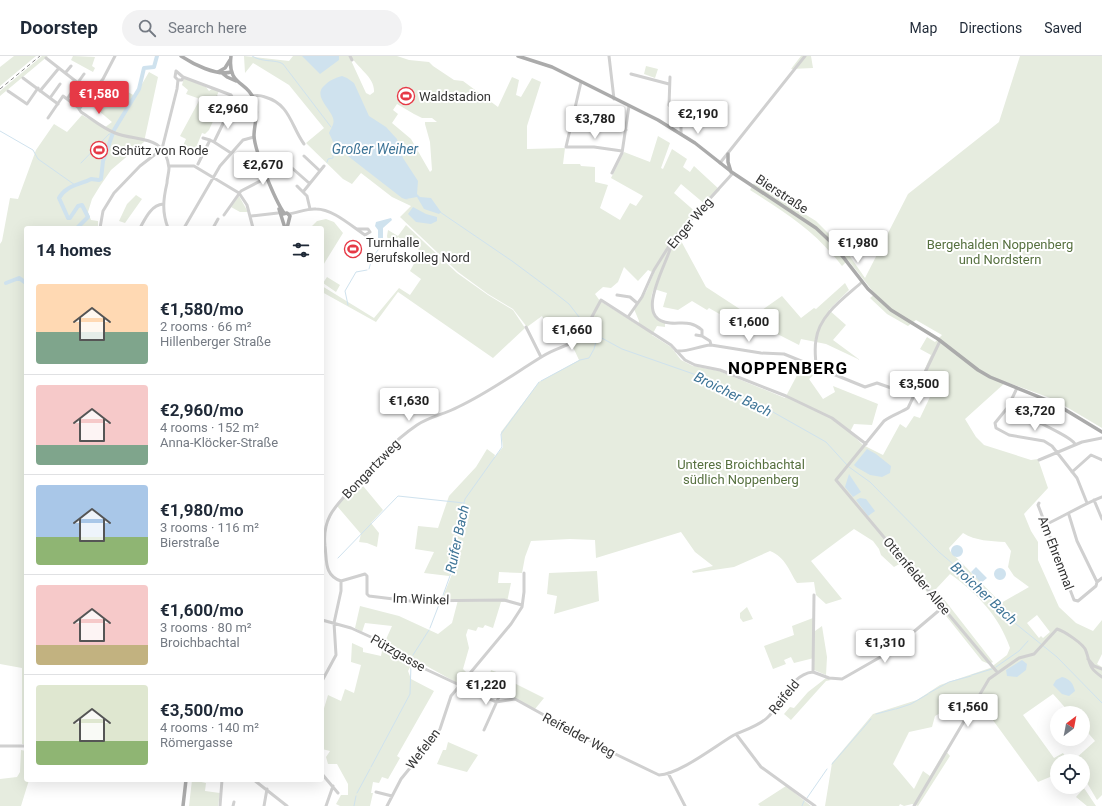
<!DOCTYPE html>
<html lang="en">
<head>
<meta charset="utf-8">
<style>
  :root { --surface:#fff; --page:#f2f2f3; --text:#1f2937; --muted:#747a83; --line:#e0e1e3; --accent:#e63946 }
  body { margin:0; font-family:Roboto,sans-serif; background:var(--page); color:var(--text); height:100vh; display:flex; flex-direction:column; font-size:15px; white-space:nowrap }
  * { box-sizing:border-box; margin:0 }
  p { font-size:13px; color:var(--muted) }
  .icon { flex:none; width:22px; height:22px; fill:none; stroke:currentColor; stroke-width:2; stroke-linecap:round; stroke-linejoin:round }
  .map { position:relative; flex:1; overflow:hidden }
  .panel { position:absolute; left:24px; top:170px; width:300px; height:556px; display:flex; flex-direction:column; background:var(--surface); border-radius:4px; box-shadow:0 4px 16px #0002 }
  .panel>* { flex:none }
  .needle { width:26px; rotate:32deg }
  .buttons { position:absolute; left:1050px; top:650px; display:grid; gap:8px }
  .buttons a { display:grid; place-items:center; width:40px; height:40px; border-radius:50%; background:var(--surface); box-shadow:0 4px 16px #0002; font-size:20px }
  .price { position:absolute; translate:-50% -34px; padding:0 9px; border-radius:4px; background:#fff; color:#222; font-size:13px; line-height:26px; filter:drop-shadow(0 1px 2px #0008) }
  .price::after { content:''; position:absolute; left:50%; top:24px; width:12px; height:9px; margin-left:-6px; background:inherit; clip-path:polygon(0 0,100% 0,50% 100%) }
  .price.selected { background:var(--accent); color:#fff }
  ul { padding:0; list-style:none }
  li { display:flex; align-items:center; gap:12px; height:100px; padding:0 12px }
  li+li { border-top:1px solid var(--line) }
  li span { display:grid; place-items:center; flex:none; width:112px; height:80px; border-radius:4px; color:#555 }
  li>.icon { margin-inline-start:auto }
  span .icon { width:48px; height:48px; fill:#fffc; stroke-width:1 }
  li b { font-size:17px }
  h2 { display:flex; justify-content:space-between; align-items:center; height:48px; padding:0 12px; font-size:17px }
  header { display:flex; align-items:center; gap:24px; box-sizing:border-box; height:56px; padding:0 20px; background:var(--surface); border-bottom:1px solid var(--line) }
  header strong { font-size:19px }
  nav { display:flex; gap:22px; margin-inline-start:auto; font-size:14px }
  .search { width:280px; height:36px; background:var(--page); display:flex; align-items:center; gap:10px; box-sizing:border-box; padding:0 14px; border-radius:22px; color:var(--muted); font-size:15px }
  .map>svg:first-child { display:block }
</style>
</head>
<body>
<header>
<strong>Doorstep</strong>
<div class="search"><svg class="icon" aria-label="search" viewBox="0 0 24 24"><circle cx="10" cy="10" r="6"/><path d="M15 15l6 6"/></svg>Search here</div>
<nav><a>Map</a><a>Directions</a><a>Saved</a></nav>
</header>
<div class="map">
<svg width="1102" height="750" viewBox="0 0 1102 750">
  <rect width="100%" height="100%" fill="#fff"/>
  <!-- green -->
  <path fill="#e6ecdf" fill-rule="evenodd" d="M14,0H36L0,30V11Z
    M42,0H48L0,40V35Z
    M73,0L95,1L92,10L95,12L93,16L71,4Z
    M244,0L289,5L293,0H349L366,37L370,39L374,36C375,21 357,12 351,0H397L409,4L429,6L433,10L454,24L463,25L498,51L512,21L519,24L516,39L521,41L532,22L541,26L527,70V93L565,92L563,108H580L581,110L595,111V126L608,129L600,152L620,164L630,147L636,150L643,140L611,122L624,96L650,106L658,80L670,87L661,112L663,113L672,93L687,103L683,111L690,116L694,110L720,134L706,149L681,128L674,137L698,158L680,178V183L706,231L752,261L782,240L801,262L814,252L816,253L845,227L849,234L829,254L846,269L833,284L860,304L826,288L801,283L799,289L744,261L739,277L721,270L723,260L709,252L707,254L692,245L678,254L663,251L667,237L654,233C648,244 653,254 659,265L665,266V271L657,270L652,279L671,291L681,304L693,310L719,315L785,342L803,308L812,313L815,318L809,323L823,343L835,336L833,330L878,348L872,369L854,368L850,376L863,389L883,399L900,368L906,372L914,360L920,362L938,324L923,317L931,299L920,293L927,281L935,286L942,279L916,264L908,270L887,258L870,242L875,238L848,204L842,210C814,174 787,158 750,134L754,127L816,165L847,196L865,222L908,138L999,66L1020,0H1102V372L1053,343L1006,326L965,363L976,381L984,389L1031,404L1038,403L1048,432L1024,458L1031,475L1038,486V504L1059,551L1076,567L1093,575L1102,564V598L1097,608L1102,611V739L1097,744L1083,720V705L1074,704L1095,685L1083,671V657H1070L1053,638L1023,659L1054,702L1063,697L1068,705H1057V718L1038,726L976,641L965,662L953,650L935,660L932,671L909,676L893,708L914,733L923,715L930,720L945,694L950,700L918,750L912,748L904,750L900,748L899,750H825L832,707L873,658L917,644L940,629L990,612L1007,599L1010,592C999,560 977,537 950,518L936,533L993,606L989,608L982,605L903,506L894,511L881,499L879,493L873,485L854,473L811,505L842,543L826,548L816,539L814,526L797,527C788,513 786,502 770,495L734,511L693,517L692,515L713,510L695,496L681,476L596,502L595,484L570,483L531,485L525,501L522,517L499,516L498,527H511L507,546H501L493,572L485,569L483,572L478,571L476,575L468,573L466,579L469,592L463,613L467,617L459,628L414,603L408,615L411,623L434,635L397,700L400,702L388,723L382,721L379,727L373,726L371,737H373L370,750H340L336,748L341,739H348V728L337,708H328L326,701L330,695L322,693V659L328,639L341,645L345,633L354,637L361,609L351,606L352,587L363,592V596L381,600L383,590L392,570L365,567L362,576L355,572L360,550L399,560L438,578L452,567L458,544L442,543L452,518L449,520L424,517L434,496L415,493L418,470L438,472L449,440L476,411L487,393L495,399L494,402L503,391L501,376L539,326L579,304L572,289L568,290L563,274L553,278L542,260L527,271L513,253L488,238L458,216L400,161L411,150L392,141L361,117L352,128L343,123L306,87L324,72L289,29L253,7L245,17ZM397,48L414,58L422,62H432L437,66H425V68L430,86L432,114L430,116L411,83L392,67L398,58L393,54ZM624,211L638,225L648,214L654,217L646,236L634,253L639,265L638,269L600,245L595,238L603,231L611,232L618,226ZM963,477C976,485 990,485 1005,486L1011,495L1008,511L1014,520L1029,531L1001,547L950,495L949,492ZM1037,559L1050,576L1043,582L1041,580L1039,582L1027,567Z
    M801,0H811L813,12L791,13Z
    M646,10L658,13L655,22L644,18Z
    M149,16L158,21L144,86L111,114L100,130L92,143L88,156L91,164L98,165V172H26V689L22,688V612L0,608V188L2,185L10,142L18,143L36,94L54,68L67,76L82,59L104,72L112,66L87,45L97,33L111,44L119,31L135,40Z
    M184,22L206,31L209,35L213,32L219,35L213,48L220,50L209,74L205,78L202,77L193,99L181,94L186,83L180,80L200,43L186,38L188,34L182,29Z
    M136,139L142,143L125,167L119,165L127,148Z
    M239,140L248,156H240L231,151Z
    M326,163L334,166L343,177L322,211V172H310L317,165Z
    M406,169L457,217L488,239L513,254L525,272L493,302L398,236L376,266L322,236V230L374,262L399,232L410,239L421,223L410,215L421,195L398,181L390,194L387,180L388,174L398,180Z
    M327,221L340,229L336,236L323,227Z
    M359,425L383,454L371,467L379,477L377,491L367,487L359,486L361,478L337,450Z
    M597,515L599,545L554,558L557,540L547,538L549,517Z
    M747,551L753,563L743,566L740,562V557Z
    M813,562L815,575L822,570L827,601L826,619L814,614V602L794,607L791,601L784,604L786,608L773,613L764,590L794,579L792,570Z
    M491,614L507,620L506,623L544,642L535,653L488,628Z
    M826,622L831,624L826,625L791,664L784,658L790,651L794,652L808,636Z
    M448,686L478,699L467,716L437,708L443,694H446Z
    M21,694L26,695V724H29L21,750H0V723L17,721L20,716Z
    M192,724L206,727L205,735L220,737L218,750H189Z
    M786,730L811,750H760L758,748Z
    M1084,732L1096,750H1087L1076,741Z"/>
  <!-- water -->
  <path fill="#cfe2ee" d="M302,0H339V4L320,18Z
    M342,20L347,22L354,27L369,60L386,71L397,83L403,102L418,125L417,138L420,141L431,142L441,156L439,158L424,153L417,141L406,143L411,145L402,142L335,90L329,77C331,72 335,68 333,62C330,52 312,39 325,29C330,24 335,22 342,20Z
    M413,151L426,158L437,161V165L431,168L416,166L408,158Z
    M391,162L392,164L383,172V187L380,189L378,186V174L375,170L376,166Z
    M867,393L876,398L891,410L890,417L882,421L870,419L856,411L854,409Z
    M849,418L861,436L853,441L845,431Z
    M860,442L866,443L875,455L868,460L856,444Z
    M951 495a6 6 0 1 1 12 0a6 6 0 1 1-12 0Z
    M976,511L987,522L981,527L971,516Z
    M994 518a6 6 0 1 1 12 0a6 6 0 1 1-12 0Z
    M1022,604L1027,608L1026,614L1017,621L1007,620L1006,614Z
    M1062,621C1070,623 1073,627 1075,635L1069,640L1062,638L1053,629L1056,624Z"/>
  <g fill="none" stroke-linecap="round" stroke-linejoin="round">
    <!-- stream -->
    <path stroke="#cfe2ee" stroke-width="1" d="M252,0C263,7 276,3 283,8L331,71
      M0,75L33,94L38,103L75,129
      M333,93L335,90
      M327,106L328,103L333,102V95
      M81,107L109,78H112
      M440,156L512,205L555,237L569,248L586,270
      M369,213L372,202L378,194
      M348,249L345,235L356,216L367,214
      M588,272L598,280L622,293L705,322L773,356L826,386L847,409
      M541,325L580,304L589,302L594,293L597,282
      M849,411L870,426L939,496L979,530L1006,560L1057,601L1102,647
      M338,502L398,440L464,447
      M442,542L451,517L454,488L465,443L502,391L501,378L539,326
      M430,572L440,546
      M413,599L429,574
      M996,611L1019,595L1028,585
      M972,619L992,613
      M929,637L949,626L971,620
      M896,653L911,648L928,638
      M876,658L895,653
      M832,708L871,663
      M371,711L410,638L411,609
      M357,737L370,713
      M807,742L827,713
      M354,750L356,740
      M802,750L804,745"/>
    <!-- river -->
    <path stroke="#cfe2ee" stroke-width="4" d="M77,172L88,161L82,149L78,150L70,162H68L59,142C66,129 80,129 91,123L99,124L101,123L103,105L114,74L139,33L144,12L154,11L157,0
      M6,227L19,222L26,227"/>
    <!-- minor -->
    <path stroke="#d0d0d0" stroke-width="3" d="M115,0L103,23L79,53L81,56C92,63 102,72 115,77C137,86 165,77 169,112C169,117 167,122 167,127C163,144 162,156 168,172
      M350,0L352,4
      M609,0L614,43
      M46,2L78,27L67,43
      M66,16L71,10
      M631,18L669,28
      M183,21L231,39L233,43
      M670,21L669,49L681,59V78
      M23,22L58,48
      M79,25L93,35
      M79,25L84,18
      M581,26L566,91H594L622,95
      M8,35L27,48L38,32
      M40,35L59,12
      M253,40C257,39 260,39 265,41C290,48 291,70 304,88
      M217,41L230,47
      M50,42L60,28
      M573,61L626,74
      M48,62L63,40L79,52
      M203,82L210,84
      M231,97L214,86L232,49L236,48L234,43L230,45L232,49
      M304,100L320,115
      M720,107L805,0
      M198,108L210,84L214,86
      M169,110H194L239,137L247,149L253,172
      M292,112L309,127
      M612,117L622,97L629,50
      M297,130L307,140L310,153
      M303,136L324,110
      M288,158C298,157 307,152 316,153C333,153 351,170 365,179L370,176L368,173H357
      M224,159L241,135L266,122
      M251,160L278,157
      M100,172L103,155L114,137L140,110L162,93L177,33L178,24L175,21L176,15L183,21L182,24H178
      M140,172C145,163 151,149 163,148
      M184,172L220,110L243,84L254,81
      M213,172L218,163
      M672,187C668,207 631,264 670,267C682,268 691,264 702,274V280L710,285L711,289
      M617,239L630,241L637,247
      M628,261L642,241L654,214L674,182L733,117
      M526,271L541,301
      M696,279L702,280
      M940,285L908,352C900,357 892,359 884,365L836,424L997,616
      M676,295C689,296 698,290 711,289L761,297L784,298L865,331L877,327L897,334L921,326
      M816,312C816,303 814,293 816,284C819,259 844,242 862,226
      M1017,332L1008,351L995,367L996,372L1009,379L1044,385L1052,390L1077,422L1087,447
      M1008,351C1021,359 1070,379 1075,388
      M1039,404L1082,386L1102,382
      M1072,416L1091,399L1102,404
      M1094,444L1102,463
      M1039,447L1038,449L1074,544L1078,545L1096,530L1097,526L1102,522
      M1069,459L1077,485L1097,526
      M1045,469C1064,460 1082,449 1102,441
      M341,525C324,519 327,505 325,490C322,461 336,450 354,430C373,408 392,386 417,369C429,361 445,358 458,351C488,337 515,317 543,300C555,292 570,290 581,281L601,244L671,289L685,304L695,309L720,314L786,340L832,362L866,388
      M341,525L365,518L367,520V538L369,540L410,545L504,544L522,549
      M322,564L351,572L373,582L423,612L496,646L515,643L609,695L659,719C680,718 715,690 734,679C745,674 758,670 767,662C782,649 790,618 813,616L829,622L842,623L891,595L943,551
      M1088,603L1094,610L1102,613
      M813,616L814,539
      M322,625L336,599L334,567L341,535V525
      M484,674L503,632
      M736,678L761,711L815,750
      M0,690H26
      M668,717L685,750
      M322,718L338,737
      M254,724L287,750
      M376,736L392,740
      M220,750L222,724
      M233,750L234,746
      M264,750L267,733
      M326,750L333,730
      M387,750L401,723L432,685L440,673L451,640L511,568L522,551L524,536V517
      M914,750L989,623L1019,602L1034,598L1057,573C1064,575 1084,588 1086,595C1091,610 1089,612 1102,621"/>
    <!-- major -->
    <path stroke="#ababab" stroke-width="3.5" d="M181,0C193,8 216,20 231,16
      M231,0C227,31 248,24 255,46C259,58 254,68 254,80C255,96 275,144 284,157
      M518,0L552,11L658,64L695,87L733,117L816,172L833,188L868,233L891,254L938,283L978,314L990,321L1054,347L1102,376
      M218,16L225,12L230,4
      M222,17L227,21L236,25
      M728,98V106L731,116
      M279,153L285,172
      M283,158L287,157L290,160L287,172
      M183,750L186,724"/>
    <!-- rail -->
    <path stroke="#888" stroke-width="1" stroke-dasharray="4 3" stroke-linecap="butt" d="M0,33L40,0"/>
  </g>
  <!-- icons -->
  <defs>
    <g id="stadium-ring" transform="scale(0.9)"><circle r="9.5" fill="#fff" stroke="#e63946" stroke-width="1.5"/><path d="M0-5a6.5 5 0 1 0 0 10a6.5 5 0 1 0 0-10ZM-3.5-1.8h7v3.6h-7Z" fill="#e63946"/></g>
  </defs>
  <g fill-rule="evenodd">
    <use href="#stadium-ring" x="406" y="40"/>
    <use href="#stadium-ring" x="99" y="94"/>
    <use href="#stadium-ring" x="353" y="193"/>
  </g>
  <g text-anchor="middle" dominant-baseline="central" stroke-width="4" stroke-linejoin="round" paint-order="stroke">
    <!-- poi labels -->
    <g font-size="13" fill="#333" stroke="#fff" text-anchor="start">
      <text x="419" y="40">Waldstadion</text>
      <text x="112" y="94">Schütz von Rode</text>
      <text x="366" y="186">Turnhalle<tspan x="366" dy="15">Berufskolleg Nord</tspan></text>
    </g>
    <!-- street labels -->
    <g font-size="13" fill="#333" stroke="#fff">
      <text transform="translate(782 138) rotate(33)">Bierstraße</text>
      <text transform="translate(690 167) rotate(-50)">Enger Weg</text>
      <text transform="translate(371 413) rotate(-46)">Bongartzweg</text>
      <text transform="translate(1056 497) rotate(69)">Am Ehrenmal</text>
      <text transform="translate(917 520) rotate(50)">Ottenfelder Allee</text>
      <text transform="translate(421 543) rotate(2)">Im Winkel</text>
      <text transform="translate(398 597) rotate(30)">Pützgasse</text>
      <text transform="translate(784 641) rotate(-51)">Reifeld</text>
      <text transform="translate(579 679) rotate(28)">Reifelder Weg</text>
      <text transform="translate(423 693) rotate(-53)">Wefelen</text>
    </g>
    <!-- park labels -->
    <g font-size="13" fill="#56703f" stroke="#fff">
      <text x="1000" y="188">Bergehalden Noppenberg<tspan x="1000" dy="15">und Nordstern</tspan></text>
      <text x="741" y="408">Unteres Broichbachtal<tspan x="741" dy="15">südlich Noppenberg</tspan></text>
    </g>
    <!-- water labels -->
    <g font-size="14" font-style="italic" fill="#3f7597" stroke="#fff">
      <text x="375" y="93">Großer Weiher</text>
      <text transform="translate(733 338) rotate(26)">Broicher Bach</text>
      <text transform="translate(457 483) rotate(-78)">Ruifer Bach</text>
      <text transform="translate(984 537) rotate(43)">Broicher Bach</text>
    </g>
    <!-- district labels -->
    <g font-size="17" font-weight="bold" letter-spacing="1" fill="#000" stroke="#fff">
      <text x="788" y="312">NOPPENBERG</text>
    </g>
  </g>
</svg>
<div class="buttons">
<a><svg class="needle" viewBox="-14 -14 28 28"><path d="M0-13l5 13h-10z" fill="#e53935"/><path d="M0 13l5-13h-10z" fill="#747a83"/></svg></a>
<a><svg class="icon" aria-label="locate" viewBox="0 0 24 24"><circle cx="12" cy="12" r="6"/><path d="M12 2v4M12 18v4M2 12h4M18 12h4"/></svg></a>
</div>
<b class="price selected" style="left:99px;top:59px">€1,580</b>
<b class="price" style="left:228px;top:74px">€2,960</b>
<b class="price" style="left:698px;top:79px">€2,190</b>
<b class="price" style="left:595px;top:84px">€3,780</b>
<b class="price" style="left:263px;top:130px">€2,670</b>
<b class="price" style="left:858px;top:208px">€1,980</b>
<b class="price" style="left:749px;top:287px">€1,600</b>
<b class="price" style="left:572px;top:295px">€1,660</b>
<b class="price" style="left:919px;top:349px">€3,500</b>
<b class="price" style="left:409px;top:366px">€1,630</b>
<b class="price" style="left:1035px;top:376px">€3,720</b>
<b class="price" style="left:885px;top:608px">€1,310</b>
<b class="price" style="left:486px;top:650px">€1,220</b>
<b class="price" style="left:968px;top:672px">€1,560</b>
<section class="panel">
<h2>14 homes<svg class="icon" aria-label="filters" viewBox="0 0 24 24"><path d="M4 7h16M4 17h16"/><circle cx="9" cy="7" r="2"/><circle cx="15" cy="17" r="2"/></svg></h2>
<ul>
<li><span style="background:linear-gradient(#ffd9b3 60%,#7fa58c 0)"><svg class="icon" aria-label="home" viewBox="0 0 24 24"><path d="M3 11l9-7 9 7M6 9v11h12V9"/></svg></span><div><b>€1,580/mo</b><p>2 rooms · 66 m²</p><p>Hillenberger Straße</p></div></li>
<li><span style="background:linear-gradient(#f6c9c9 75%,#7fa58c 0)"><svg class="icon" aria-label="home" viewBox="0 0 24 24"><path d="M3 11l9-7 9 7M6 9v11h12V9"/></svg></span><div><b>€2,960/mo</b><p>4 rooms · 152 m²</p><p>Anna-Klöcker-Straße</p></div></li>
<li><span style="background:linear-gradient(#a9c7e8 65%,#8fb573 0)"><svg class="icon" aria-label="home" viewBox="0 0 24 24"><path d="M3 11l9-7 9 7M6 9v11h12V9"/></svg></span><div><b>€1,980/mo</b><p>3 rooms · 116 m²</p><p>Bierstraße</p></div></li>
<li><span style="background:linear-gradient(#f6c9c9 75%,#c2b280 0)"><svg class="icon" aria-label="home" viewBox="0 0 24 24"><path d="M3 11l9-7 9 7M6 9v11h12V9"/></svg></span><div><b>€1,600/mo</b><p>3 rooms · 80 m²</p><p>Broichbachtal</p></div></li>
<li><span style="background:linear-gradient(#dfe7d0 70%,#8fb573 0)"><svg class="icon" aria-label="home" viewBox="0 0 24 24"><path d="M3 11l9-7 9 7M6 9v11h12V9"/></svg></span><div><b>€3,500/mo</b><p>4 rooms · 140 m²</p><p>Römergasse</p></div></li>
</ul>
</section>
</div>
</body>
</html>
